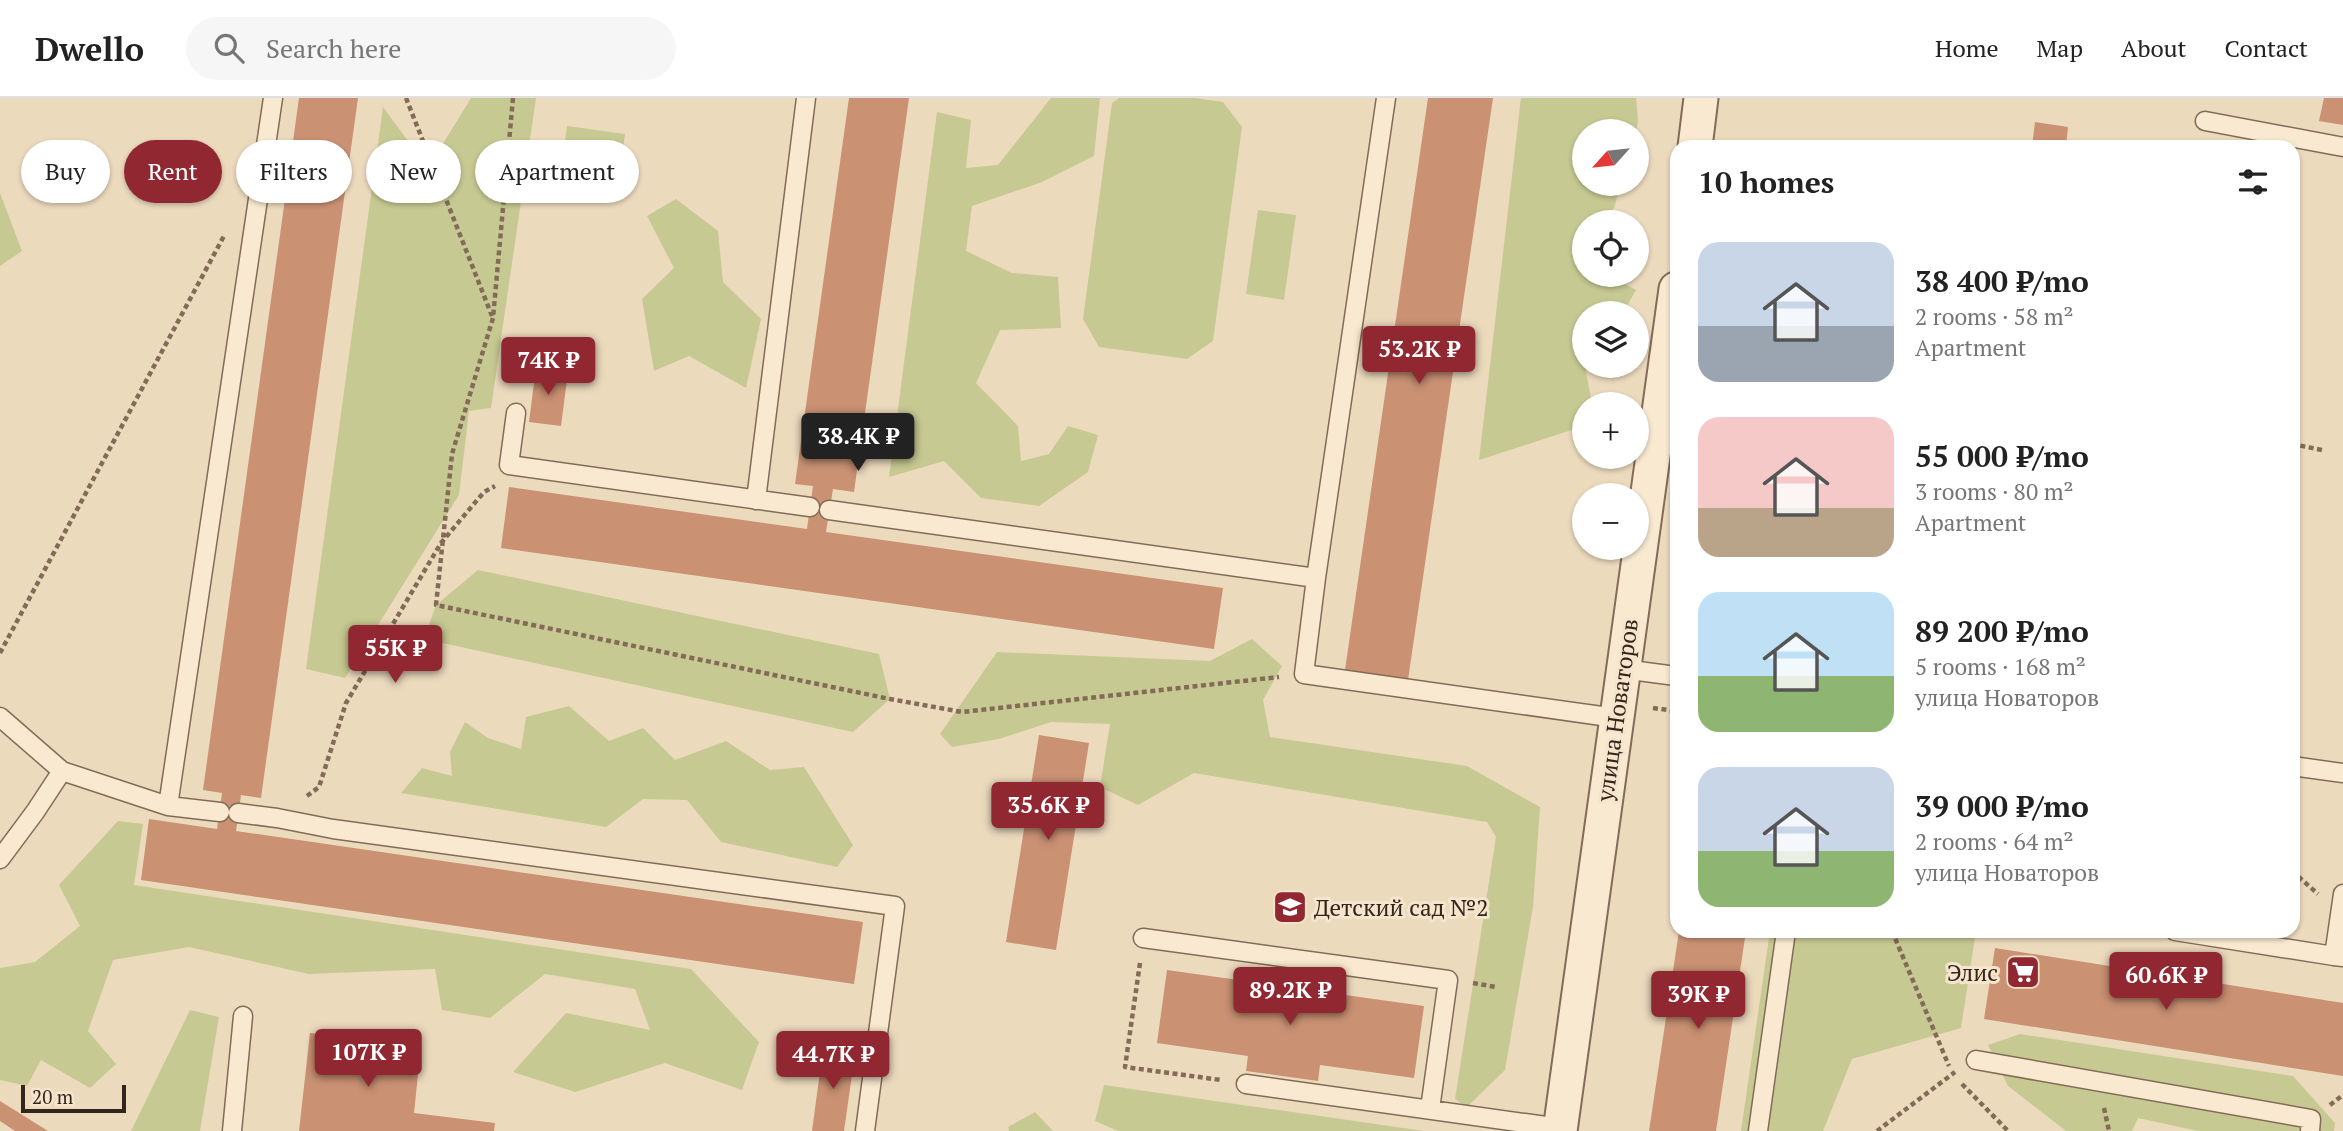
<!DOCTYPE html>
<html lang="en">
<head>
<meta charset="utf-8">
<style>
  :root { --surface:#fff; --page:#f6f6f6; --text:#222; --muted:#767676; --line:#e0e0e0; --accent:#912831 }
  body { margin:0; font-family:"PT Serif",serif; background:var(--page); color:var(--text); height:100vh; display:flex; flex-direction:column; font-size:26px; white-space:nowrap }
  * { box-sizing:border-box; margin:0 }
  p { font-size:23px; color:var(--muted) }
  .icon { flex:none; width:38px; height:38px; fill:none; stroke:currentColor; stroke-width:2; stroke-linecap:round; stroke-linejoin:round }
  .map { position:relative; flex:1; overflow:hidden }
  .side { position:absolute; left:1670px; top:42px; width:630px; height:798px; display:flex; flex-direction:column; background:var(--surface); border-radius:21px; box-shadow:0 2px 5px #0004 }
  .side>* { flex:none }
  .banner { position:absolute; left:21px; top:42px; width:665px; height:63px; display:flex; gap:14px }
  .needle { width:46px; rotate:243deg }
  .tools { position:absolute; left:1572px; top:21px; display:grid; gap:14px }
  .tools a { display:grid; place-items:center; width:77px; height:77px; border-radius:50%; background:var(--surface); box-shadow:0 2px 5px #0004; font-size:35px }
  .scale { position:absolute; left:21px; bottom:18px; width:105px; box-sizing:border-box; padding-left:7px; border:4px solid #33251b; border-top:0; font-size:19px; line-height:24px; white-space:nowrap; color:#33251b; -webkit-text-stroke:5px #f4e5cc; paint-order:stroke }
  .price { position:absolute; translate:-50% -60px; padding:0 16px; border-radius:7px; background:var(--accent); color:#fff; font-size:23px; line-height:46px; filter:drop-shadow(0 2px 4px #0008) }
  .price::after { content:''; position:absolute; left:50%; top:42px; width:21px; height:16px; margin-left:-10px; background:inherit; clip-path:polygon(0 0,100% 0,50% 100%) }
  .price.current { background:#222; color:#fff }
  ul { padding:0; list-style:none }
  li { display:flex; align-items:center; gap:21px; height:175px; padding:0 28px }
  li span { display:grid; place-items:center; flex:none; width:196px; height:140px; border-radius:21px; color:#555 }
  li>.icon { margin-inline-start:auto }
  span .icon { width:84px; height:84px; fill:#fffc; stroke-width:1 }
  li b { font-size:30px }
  h2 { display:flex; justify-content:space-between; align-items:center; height:84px; padding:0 28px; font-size:30px }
  .pill { padding:0 24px; border-radius:32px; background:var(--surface); box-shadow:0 2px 5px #0004; font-size:24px; line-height:63px }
  .pill.current { background:var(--accent); color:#fff }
  header { display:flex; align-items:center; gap:42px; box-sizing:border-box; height:98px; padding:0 35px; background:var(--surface); border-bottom:2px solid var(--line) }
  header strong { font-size:33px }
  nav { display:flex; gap:38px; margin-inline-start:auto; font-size:24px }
  .search { width:490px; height:63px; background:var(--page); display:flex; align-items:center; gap:18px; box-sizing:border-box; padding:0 24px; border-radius:38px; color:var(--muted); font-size:26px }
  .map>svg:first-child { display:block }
</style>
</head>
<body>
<header>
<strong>Dwello</strong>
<div class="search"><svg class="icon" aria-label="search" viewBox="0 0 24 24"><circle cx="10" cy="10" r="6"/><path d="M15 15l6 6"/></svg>Search here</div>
<nav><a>Home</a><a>Map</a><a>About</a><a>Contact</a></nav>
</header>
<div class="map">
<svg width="2343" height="1033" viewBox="0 0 2343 1033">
  <rect width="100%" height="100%" fill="#ecdabd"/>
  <!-- green -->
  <path fill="#c7c992" d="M471,0H536L491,310L469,313L459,397L345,580L306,571L383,9L428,70Z
    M1051,0H1100L1094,58L1042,84L972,108L966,153L1012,175L1058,179L1061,230L1000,232L976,285L1018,328L1021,363L1049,356L1068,328L1098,337L1088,374L1039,408L981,400L944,363L889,379L937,14L971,22L966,70L998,67Z
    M1119,0H1195L1223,4L1242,29L1213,243L1187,261L1099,249L1083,221L1112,5Z
    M1521,0H1636L1638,23L1636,33H1584V86H1621L1614,110L1601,124H1584V142L1571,155L1584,163V177H1609L1636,192L1623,215H1584V243L1581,246L1592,306H1584V328L1479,362Z
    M567,28L625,36L618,90L560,83Z
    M0,95L22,153L0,168Z
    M676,101L718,133L723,184L761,221L746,290L689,258L654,273L642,201L674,170L647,118Z
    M1258,112L1296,117L1284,202L1246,196Z
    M478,472L879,556L890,601L853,634L424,541L436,507Z
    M1252,541L1282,568L1263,602L1270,639L1467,668L1540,709L1533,809L1505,972L1467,1009L1455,1001L1496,739L1487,724L1194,675L1138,707L1100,689L1110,626L1051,624L999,641L952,649L940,636L997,554L1210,563Z
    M569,608L609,643L643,630L675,662L726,643L770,672L804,669L853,747L837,769L721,744L687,702L643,701L606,729L401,695L422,670L452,678L450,654L465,624L488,640L521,651L526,619Z
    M118,723L143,726L134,787L691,871L759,944L742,992L665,965L575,994L513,974L566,915L650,932L635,891L545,876L490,920L442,912L435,871L309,876L189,849L113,862L88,933L116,966L90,990L41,962L27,988L0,982V870L35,864L80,828L59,787Z
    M1770,833H1976L1961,930L1852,961L1823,1033H1741Z
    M190,912L219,919L200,1033H131Z
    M2020,936L2293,978L2335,1025L2334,1033H2198L2138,1020L2132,1033H2066L2008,988L1988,947Z
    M1104,987L1424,1033H1118L1095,1023Z
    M1035,1014L1053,1033H1009L1008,1029Z"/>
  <!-- building -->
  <path fill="#ca9173" d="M299,0H358L261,700L241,697L236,733L863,824L854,886L141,782L149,721L217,731L222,695L203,692Z
    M849,0H909L854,394L833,391L826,434L1223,490L1214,551L501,450L509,389L807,431L813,388L795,386Z
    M1428,0H1493L1408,582L1345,572Z
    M2324,0H2343V27L2319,23Z
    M2035,24L2068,29L2066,49H2032Z
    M536,269L568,274L561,328L529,324Z
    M1039,637L1089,645L1056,852L1006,844Z
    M1679,833H1746L1716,1033H1649Z
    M1995,850L2343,905V978L1984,921Z
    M1167,872L1424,908L1414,980L1320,967L1318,983L1246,973L1248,958L1157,945Z
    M310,935L421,948L414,1015L495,1025L494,1033H299Z
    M823,951L855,956L844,1033H812Z
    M0,1003L48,1033H15L0,1023Z"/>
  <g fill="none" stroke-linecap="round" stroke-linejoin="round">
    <!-- lane casing -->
    <g stroke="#836b57" stroke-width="21">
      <path id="lane" d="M2205,23L2343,49
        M516,315L509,367L810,409
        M756,402L806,0
        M829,412L1316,480L1304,576L1616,620
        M1316,480L1386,0
        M1623,571L1676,578
        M0,619L62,673
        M2292,668L2343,675
        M168,708L220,714
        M238,715L277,720L333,731L895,808L865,1033
        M0,761L35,714L62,673L168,708L273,0
        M2343,796L2334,858L2343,859
        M2175,833L2334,858
        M1143,840L1448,882L1430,1011
        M1976,962L2311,1021L2310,1033
        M1246,986L1560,1030
        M232,1033L243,918
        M1758,1033L1786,833"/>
    </g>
    <!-- street casing -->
    <g stroke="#836b57" stroke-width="37">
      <path id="street" d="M1695,49L1701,0
        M1560,1033L1676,191"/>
    </g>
    <!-- path -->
    <path stroke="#836b57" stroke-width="4.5" stroke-dasharray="5 3.5" stroke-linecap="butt" d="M406,0L492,218
      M513,0L493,220L452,356L436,507L890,601L962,614L1279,579
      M2292,346L2322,352
      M0,555L225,136
      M1653,610L1676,613
      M307,698L319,689L346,605L441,445L484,394L495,388
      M2292,773L2318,796
      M1892,833L1949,968
      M1140,865L1125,969L1221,982
      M1473,885L1496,889
      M1962,986L2008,1033
      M2330,1007L2343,997
      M2104,1010L2109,1033
      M1877,1033L1955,974"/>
    <!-- lane -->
    <use href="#lane" stroke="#f8e9d0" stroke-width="18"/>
    <!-- street -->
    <use href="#street" stroke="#f8e9d0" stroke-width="33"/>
  </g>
  <!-- icons -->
  <defs>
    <g id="school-square" transform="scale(1.75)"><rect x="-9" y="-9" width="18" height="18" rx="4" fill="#912831" stroke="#f4e5cc"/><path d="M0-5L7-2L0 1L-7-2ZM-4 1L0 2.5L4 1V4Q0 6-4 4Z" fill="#fff"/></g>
    <g id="supermarket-square" transform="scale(1.75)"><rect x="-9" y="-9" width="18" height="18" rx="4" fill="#912831" stroke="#f4e5cc"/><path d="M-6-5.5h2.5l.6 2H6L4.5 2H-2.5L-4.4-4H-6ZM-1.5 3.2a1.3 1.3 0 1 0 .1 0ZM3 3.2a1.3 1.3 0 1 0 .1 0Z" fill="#fff"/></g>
  </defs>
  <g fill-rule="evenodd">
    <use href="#school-square" x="1290" y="809"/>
    <use href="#supermarket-square" x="2023" y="874"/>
  </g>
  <g text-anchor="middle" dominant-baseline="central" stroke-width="6" stroke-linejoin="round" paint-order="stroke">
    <!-- street labels -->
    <g font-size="23" fill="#33251b" stroke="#f4e5cc">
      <text transform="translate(1617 612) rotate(-82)">улица Новаторов</text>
    </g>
    <!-- poi labels -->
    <g font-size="23" fill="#33251b" stroke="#f4e5cc" text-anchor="start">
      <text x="1314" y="809">Детский сад №2</text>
      <text x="1998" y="874" text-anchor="end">Элис</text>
    </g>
  </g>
</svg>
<div class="tools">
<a><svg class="needle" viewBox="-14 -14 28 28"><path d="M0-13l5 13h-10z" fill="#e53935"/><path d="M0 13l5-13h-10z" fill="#767676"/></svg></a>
<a><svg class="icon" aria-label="locate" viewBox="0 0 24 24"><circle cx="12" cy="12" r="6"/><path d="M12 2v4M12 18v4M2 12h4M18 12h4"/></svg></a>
<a><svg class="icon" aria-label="layers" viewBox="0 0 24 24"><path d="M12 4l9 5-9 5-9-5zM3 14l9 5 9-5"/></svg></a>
<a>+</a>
<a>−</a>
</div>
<div class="scale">20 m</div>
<b class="price" style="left:1419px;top:288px">53.2K ₽</b>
<b class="price" style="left:548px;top:299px">74K ₽</b>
<b class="price current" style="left:858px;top:375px">38.4K ₽</b>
<b class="price" style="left:395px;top:587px">55K ₽</b>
<b class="price" style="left:1048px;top:744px">35.6K ₽</b>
<b class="price" style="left:2166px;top:914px">60.6K ₽</b>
<b class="price" style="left:1290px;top:929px">89.2K ₽</b>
<b class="price" style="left:1698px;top:933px">39K ₽</b>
<b class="price" style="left:368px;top:991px">107K ₽</b>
<b class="price" style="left:833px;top:993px">44.7K ₽</b>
<div class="banner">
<a class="pill">Buy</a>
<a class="pill current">Rent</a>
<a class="pill">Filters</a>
<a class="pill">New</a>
<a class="pill">Apartment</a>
</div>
<section class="side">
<h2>10 homes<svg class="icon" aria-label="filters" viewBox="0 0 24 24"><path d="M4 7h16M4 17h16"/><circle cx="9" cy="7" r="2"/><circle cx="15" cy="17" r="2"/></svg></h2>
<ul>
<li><span style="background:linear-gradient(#c9d6e8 60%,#9aa5b1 0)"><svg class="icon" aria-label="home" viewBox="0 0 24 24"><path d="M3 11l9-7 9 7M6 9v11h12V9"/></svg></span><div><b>38 400 ₽/mo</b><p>2 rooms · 58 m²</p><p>Apartment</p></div></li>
<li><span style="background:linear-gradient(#f6c9c9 65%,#b9a48a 0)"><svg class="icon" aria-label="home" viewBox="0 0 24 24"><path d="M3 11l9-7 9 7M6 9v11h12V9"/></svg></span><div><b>55 000 ₽/mo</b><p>3 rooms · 80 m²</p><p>Apartment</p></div></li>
<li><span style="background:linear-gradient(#bfe0f5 60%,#8fb573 0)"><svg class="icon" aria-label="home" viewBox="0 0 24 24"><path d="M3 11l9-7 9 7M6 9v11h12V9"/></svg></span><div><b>89 200 ₽/mo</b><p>5 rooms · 168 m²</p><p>улица Новаторов</p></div></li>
<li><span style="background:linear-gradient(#c9d6e8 60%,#8fb573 0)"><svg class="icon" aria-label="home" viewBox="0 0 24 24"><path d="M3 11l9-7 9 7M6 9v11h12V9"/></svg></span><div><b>39 000 ₽/mo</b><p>2 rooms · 64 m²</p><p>улица Новаторов</p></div></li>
</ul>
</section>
</div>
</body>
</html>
